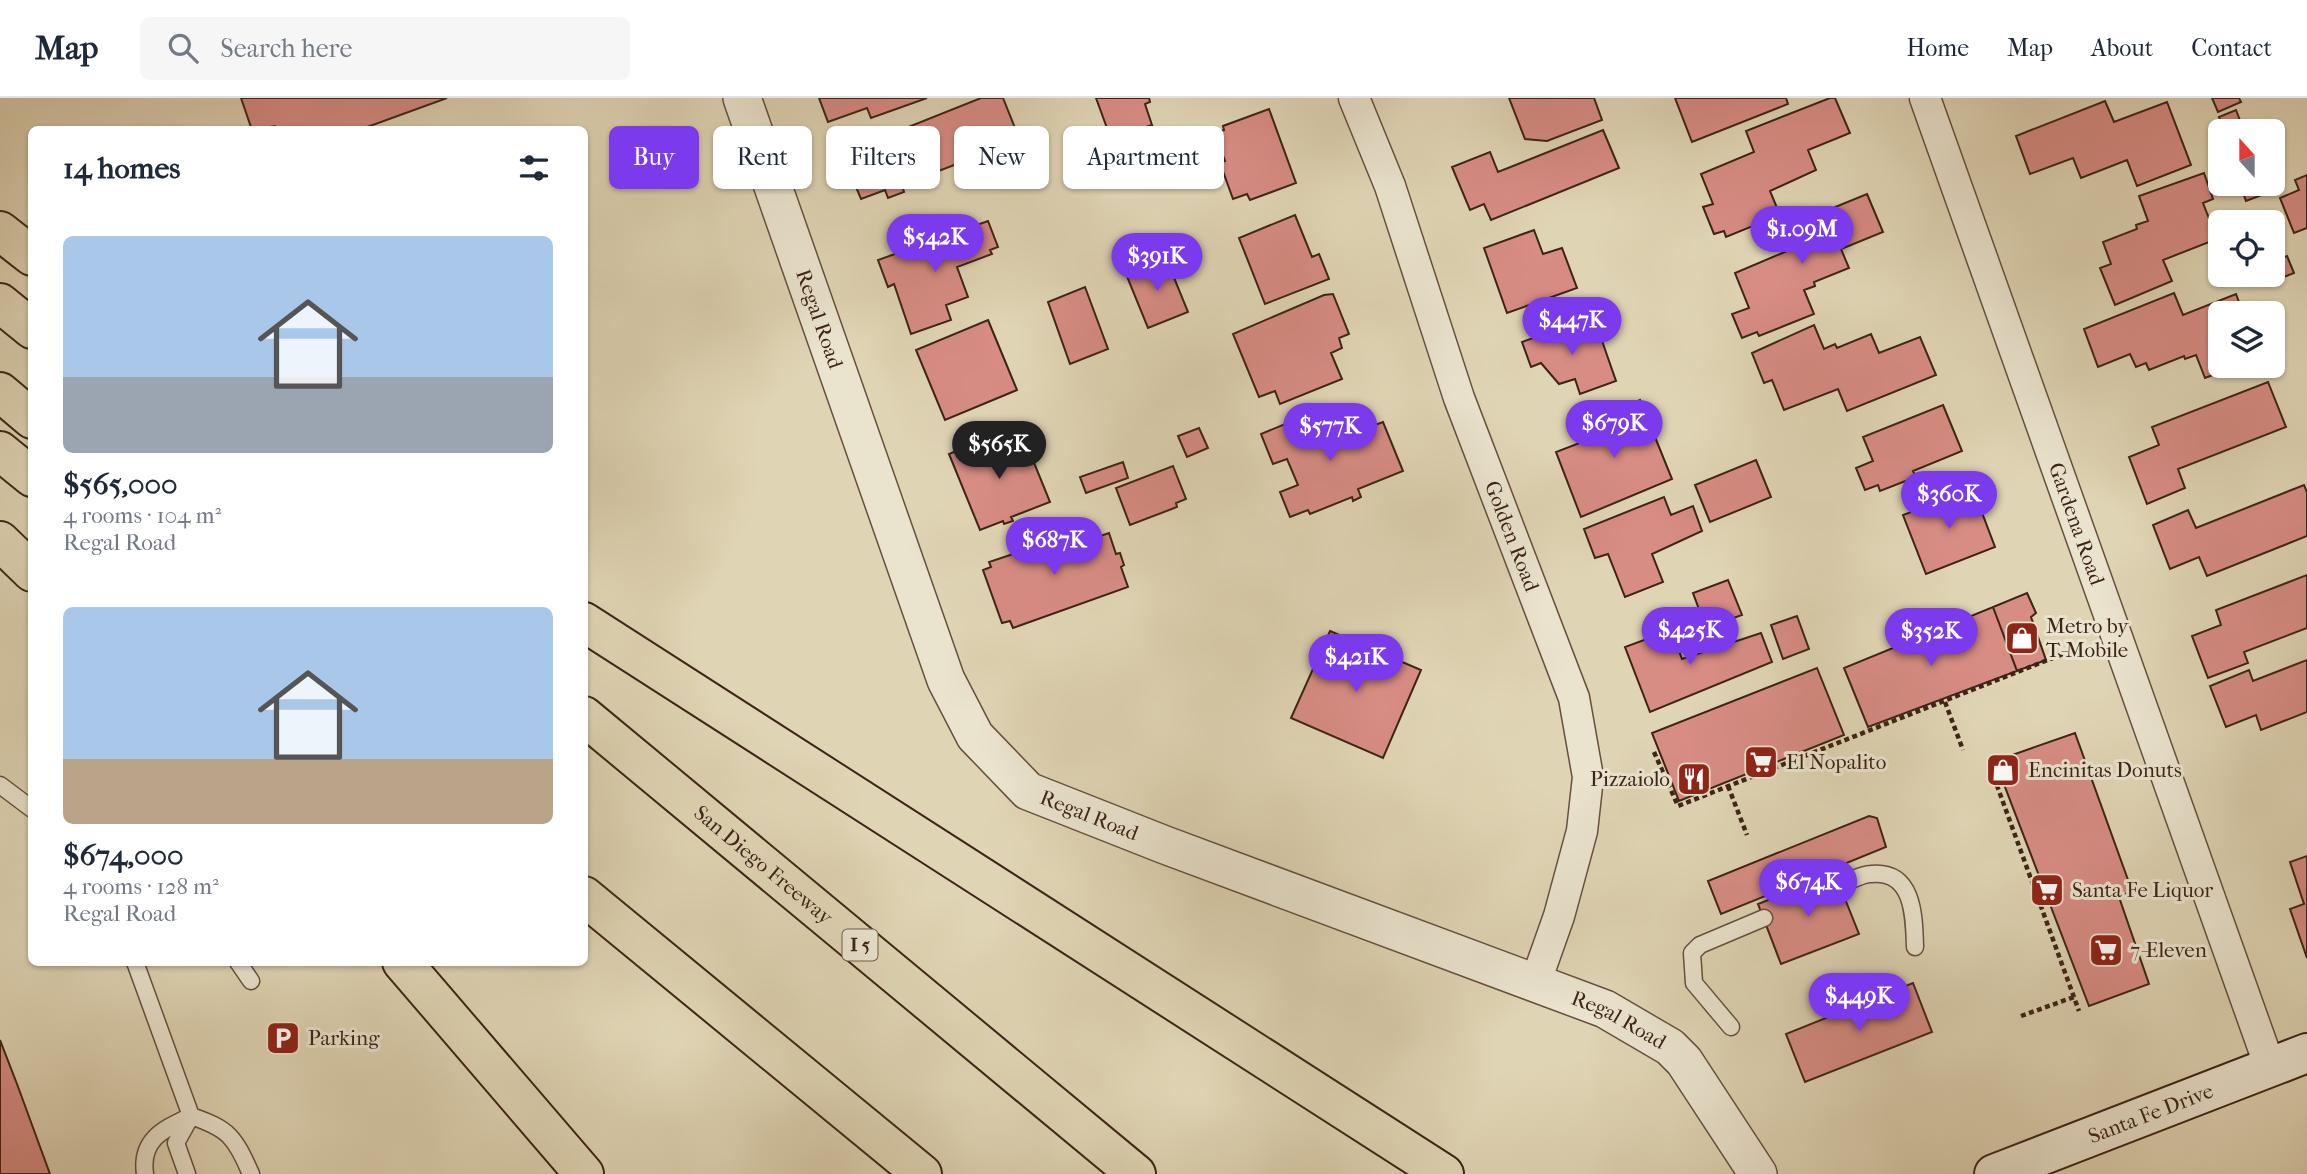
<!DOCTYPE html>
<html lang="en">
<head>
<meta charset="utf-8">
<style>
  :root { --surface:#fff; --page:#f6f6f7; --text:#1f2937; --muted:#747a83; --line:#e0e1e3; --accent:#7c3aed }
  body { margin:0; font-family:"IM FELL French Canon",serif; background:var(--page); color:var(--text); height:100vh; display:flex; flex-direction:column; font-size:26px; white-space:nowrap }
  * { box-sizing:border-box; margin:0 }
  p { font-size:23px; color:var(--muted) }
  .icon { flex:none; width:38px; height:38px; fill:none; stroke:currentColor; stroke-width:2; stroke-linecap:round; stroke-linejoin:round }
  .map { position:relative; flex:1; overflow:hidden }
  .drawer { position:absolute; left:28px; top:28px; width:560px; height:840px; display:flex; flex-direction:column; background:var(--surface); border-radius:10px; box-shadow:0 2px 5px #0004 }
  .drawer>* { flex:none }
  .hud { position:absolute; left:609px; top:28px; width:665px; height:63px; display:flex; gap:14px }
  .needle { width:46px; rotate:339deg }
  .buttons { position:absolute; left:2208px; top:21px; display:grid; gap:14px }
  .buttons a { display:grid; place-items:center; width:77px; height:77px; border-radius:10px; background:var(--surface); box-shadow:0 2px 5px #0004; font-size:35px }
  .price { position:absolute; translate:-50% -60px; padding:0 16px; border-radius:24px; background:var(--accent); color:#fff; font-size:23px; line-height:46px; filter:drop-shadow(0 2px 4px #0008) }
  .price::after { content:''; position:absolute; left:50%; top:42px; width:21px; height:16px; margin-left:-10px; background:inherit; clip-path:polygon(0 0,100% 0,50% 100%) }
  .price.active { background:#222; color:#fff }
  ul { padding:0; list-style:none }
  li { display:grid; align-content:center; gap:14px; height:371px; padding:0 35px }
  li span { display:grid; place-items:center; height:217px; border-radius:10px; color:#555 }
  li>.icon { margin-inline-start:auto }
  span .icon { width:126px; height:126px; fill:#fffc; stroke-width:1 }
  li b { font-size:30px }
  h2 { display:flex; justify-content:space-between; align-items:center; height:84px; padding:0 35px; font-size:30px }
  .pill { padding:0 24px; border-radius:10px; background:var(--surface); box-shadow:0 2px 5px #0004; font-size:24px; line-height:63px }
  .pill.active { background:var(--accent); color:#fff }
  header { display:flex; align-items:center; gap:42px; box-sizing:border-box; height:98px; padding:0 35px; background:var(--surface); border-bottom:2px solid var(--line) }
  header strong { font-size:33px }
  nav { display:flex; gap:38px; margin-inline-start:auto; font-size:24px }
  .search { width:490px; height:63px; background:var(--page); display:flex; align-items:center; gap:18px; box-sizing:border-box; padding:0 24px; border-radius:10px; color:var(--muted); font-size:26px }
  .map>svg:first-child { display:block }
</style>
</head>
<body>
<header>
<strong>Map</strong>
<div class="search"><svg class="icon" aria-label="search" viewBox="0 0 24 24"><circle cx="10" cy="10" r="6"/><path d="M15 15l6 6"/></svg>Search here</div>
<nav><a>Home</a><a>Map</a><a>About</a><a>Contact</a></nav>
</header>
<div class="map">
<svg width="2307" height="1076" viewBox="0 0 2307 1076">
  <rect width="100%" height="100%" fill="#dfd4b4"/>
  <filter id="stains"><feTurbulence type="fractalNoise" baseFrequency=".00286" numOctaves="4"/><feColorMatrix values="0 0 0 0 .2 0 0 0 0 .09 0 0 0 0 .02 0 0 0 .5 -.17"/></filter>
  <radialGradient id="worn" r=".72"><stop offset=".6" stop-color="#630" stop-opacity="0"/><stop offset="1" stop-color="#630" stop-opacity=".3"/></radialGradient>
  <!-- building -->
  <path fill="#d78c84" stroke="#3d2417" stroke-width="2" d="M241,0H447L359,32H277L275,28L252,32Z
    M819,0H927L871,20L867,10L828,24Z
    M981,0H1003L1019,40L997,49L1000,55L982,62L980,57L902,87L904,94L888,100L885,92L861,101L854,84L851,85L847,77L851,76L843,55Z
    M1096,0H1149L1150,4L1145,6L1152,27L1111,41Z
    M1509,0H1594L1602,22L1547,43L1525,41Z
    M1675,0H1786L1788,6L1692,44Z
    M1830,0H1835L1850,35L1808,52L1816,72L1770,93L1780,117L1726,139L1724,133L1714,136L1703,109L1713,106L1701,76L1754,54L1746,33Z
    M2212,0H2239L2241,4L2218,14Z
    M2105,3L2114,24L2167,4L2191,67L2137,88L2127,62L2081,80L2073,60L2030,76L2016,38Z
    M1269,11L1296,85L1250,102L1247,96L1233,101L1220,65L1225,63L1215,35L1224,32L1223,28Z
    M2236,12L2244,33H2225L2219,19Z
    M1603,32L1619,70L1491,122L1484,106L1470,112L1452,69L1490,54L1498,74Z
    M2273,64L2283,89L2246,103L2240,86H2273Z
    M2204,75L2213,101L2203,105L2217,141L2163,162L2172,183L2115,207L2100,170L2111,166L2103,144L2137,131L2136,127L2148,123L2139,98Z
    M2307,77V130L2294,135L2280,100L2299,92L2295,82Z
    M1867,96L1883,134L1841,151L1849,170L1814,184L1815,188L1804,192L1814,216L1759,238L1757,234L1742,240L1732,216L1749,210L1735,175L1787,153L1779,132Z
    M1295,117L1312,159L1319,156L1329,181L1265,206L1239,140Z
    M988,123L998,149L990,152L992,156L957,169L968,199L946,207L951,222L911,236L894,186L888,189L878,162Z
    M1534,132L1543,156L1562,150L1577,190L1507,215L1484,150Z
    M2287,158L2294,175L2274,183L2271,177L2273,164Z
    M1166,160L1188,214L1148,230L1126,176Z
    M1085,189L1108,251L1070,266L1048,204Z
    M2174,195L2183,217L2236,196L2243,215H2221V268H2237L2205,280L2196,257L2185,261L2184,258L2149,272L2146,265L2136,269L2130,256L2098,269L2084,231Z
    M1333,196L1349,236L1339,240L1342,250L1331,255L1342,281L1280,306L1275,293L1259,299L1233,236L1324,197Z
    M988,222L1017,292L945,322L916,252Z
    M1585,222L1592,243L1601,240L1616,283L1580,296L1575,281L1559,286L1541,265L1531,269L1522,244Z
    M1814,227L1824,251L1835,246L1837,250L1871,236L1879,255L1920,239L1936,277L1847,313L1838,291L1784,312L1772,282L1764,285L1752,255Z
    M2268,284L2286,329L2178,371L2185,390L2147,406L2129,359L2159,347L2152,329Z
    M1640,302L1672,381L1581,419L1556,354L1598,338L1591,321Z
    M1943,307L1962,353L1913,373L1916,379L1880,393L1878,387L1865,392L1856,370L1873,363L1863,339Z
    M1307,317L1317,341L1322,339L1325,347L1335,343L1333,339L1351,331L1353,335L1383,324L1403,373L1358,391L1361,399L1353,403L1352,399L1310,416L1308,412L1290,419L1280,394L1298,387L1287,361L1273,366L1261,336Z
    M1199,330L1208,350L1187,359L1178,338Z
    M986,340L991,353L1024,340L1050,404L1011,419L1013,423L1004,426L1003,423L980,432L949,356Z
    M1756,362L1771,399L1710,424L1695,387Z
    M1123,364L1128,380L1086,395L1080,379Z
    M1173,368L1186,401L1176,405L1177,409L1130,427L1116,390Z
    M2304,387L2307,394V438L2207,478L2199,459L2170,471L2153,427L2188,412L2196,430Z
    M1973,391L1995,449L1926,476L1903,417Z
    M1664,399L1671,417L1693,408L1702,433L1652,456L1663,484L1625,499L1608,456L1595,460L1584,431Z
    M1085,432L1089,442L1109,435L1116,456L1120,455L1124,467L1121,469L1128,489L1013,530L1010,523L1002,525L983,472L991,469L989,464Z
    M2307,477V530L2244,554L2248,565L2208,580L2192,538L2221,527L2216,512Z
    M1728,482L1742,517L1706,530L1693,495Z
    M2027,495L2036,515L2031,519L2046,562L2017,573L1993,509Z
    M1993,509L2017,573L1868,629L1844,570Z
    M1797,518L1809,551L1783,561L1771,527Z
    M1671,532L1682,561L1761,535L1772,564L1650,614L1625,549Z
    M1330,533L1421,572L1383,660L1291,620Z
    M2307,562V614L2261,632L2256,617L2226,629L2210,588L2249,572L2253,583Z
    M1817,570L1844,637L1679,703L1652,635Z
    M2075,635L2132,793L2119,799L2149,886L2089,908L1995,663Z
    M1869,718L1877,720L1886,749L1721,816L1708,783Z
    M2307,758V860L2290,811L2304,806L2290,764Z
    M1835,776L1859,836L1781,866L1758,806Z
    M1913,885L1932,934L1805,984L1786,936Z
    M0,942L17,986L50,1076H0Z"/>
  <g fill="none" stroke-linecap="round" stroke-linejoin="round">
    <!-- service casing -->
    <g stroke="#66503e" stroke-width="19">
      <path id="service" d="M0,687L32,711
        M1839,787C1849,784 1861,776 1871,776C1914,772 1914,818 1915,849
        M135,864L191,1018L176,1045L187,1076
        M238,864L251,883
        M1731,929L1694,885L1692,855L1700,847L1764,820
        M145,1076C140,1041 164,1031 191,1018C229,1031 234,1038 251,1076"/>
    </g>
    <!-- minor casing -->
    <g stroke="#66503e" stroke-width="33">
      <g id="minor">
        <path id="s1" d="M1354,0L1390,88L1459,300L1574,600L1588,679L1582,733L1559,818L1536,883"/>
        <path id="s2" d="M1925,0L2270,969"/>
      </g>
    </g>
    <!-- tertiary casing -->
    <g stroke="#66503e" stroke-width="40">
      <g id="tertiary">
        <path id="s3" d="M742,0L946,582L975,638L1028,693L1165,747L1605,911L1670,949L1684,963L1758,1076"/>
      </g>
    </g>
    <!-- secondary casing -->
    <g stroke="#3d2417" stroke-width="42">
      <g id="secondary">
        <path id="s4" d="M1994,1076L2307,955"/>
      </g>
    </g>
    <!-- motorway casing -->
    <g stroke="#3d2417" stroke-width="42">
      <g id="motorway">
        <path d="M0,133L32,158"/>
        <path d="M0,205L32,231"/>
        <path d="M0,294L32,321"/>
        <path d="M0,353L32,379"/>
        <path d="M0,443L32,474"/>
        <path d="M584,524L1444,1076"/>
        <path id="s5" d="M584,618L1136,1076"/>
        <path d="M584,798L922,1076"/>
        <path d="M402,864L584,1076"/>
      </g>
    </g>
    <!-- path -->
    <path stroke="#3d2417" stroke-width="4.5" stroke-dasharray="5 3.5" stroke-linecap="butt" d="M1945,604L1963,652
      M1654,654L1678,708L2073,552
      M1991,671L2079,913
      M1728,688L1747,737
      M2021,918L2074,899"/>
    <!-- service -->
    <use href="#service" stroke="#eae3ce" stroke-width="16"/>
    <!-- minor -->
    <use href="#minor" stroke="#eae3ce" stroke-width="30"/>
    <!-- tertiary -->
    <use href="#tertiary" stroke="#eae3ce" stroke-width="37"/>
    <!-- secondary -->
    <use href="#secondary" stroke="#eae3ce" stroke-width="38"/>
    <!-- motorway -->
    <use href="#motorway" stroke="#dfd4b4" stroke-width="38"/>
  </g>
  <!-- icons -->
  <defs>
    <g id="shop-square" transform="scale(1.75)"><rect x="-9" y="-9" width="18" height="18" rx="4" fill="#8f2418" stroke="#eae3ce"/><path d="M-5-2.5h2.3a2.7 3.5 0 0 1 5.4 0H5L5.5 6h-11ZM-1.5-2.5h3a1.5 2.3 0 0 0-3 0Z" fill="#fff"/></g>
    <g id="supermarket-square" transform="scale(1.75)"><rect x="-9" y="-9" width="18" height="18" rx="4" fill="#8f2418" stroke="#eae3ce"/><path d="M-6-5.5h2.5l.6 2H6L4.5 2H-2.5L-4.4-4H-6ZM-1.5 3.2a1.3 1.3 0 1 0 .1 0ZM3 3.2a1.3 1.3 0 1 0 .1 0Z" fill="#fff"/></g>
    <g id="restaurant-square" transform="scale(1.75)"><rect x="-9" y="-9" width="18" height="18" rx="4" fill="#8f2418" stroke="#eae3ce"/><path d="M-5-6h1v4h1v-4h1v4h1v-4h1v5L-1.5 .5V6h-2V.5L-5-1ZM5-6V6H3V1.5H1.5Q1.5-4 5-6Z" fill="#fff"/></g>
    <g id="parking-square" transform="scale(1.75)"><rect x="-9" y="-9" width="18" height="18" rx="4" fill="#8f2418" stroke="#eae3ce"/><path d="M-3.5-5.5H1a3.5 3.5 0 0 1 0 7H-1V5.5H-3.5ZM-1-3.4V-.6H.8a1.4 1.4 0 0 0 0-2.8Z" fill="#fff"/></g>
  </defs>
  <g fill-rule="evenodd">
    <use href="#shop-square" x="2022" y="540"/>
    <use href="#supermarket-square" x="1761" y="664"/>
    <use href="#shop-square" x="2003" y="672"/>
    <use href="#restaurant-square" x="1694" y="681"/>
    <use href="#supermarket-square" x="2047" y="792"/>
    <use href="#supermarket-square" x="2106" y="852"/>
    <use href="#parking-square" x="283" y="940"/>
  </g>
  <g text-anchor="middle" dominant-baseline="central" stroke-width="6" stroke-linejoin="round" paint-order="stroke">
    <!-- shield labels -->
    <rect fill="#eae3ce" stroke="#715d4e" stroke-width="2" x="842.5" y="831.5" width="35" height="31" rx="5"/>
    <g font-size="19" font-weight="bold" fill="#3d2417">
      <text x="860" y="847">I 5</text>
    </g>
    <!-- street labels -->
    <g font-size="21" fill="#3d2417" stroke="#eae3ce">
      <text stroke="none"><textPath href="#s3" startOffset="234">Regal Road</textPath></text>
      <text stroke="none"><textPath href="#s2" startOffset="452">Gardena Road</textPath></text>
      <text stroke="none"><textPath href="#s1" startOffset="466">Golden Road</textPath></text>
      <text stroke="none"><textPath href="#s3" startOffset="822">Regal Road</textPath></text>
      <text stroke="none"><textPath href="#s5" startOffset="233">San Diego Freeway</textPath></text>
      <text stroke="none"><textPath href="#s3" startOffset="1390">Regal Road</textPath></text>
      <text stroke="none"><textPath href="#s4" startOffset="168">Santa Fe Drive</textPath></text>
    </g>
    <!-- poi labels -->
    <g font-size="21" fill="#3d2417" stroke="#eae3ce" text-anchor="start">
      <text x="2046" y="528">Metro by<tspan x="2046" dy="24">T-Mobile</tspan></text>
      <text x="1786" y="664">El Nopalito</text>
      <text x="2028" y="672">Encinitas Donuts</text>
      <text x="1670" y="681" text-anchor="end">Pizzaiolo</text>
      <text x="2072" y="792">Santa Fe Liquor</text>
      <text x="2130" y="852">7-Eleven</text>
      <text x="308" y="940">Parking</text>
    </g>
  </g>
  <rect width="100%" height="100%" filter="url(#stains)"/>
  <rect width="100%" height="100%" fill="url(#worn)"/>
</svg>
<div class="buttons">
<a><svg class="needle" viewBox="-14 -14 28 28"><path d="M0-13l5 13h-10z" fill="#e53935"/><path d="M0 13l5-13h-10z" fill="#747a83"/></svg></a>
<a><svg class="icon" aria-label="locate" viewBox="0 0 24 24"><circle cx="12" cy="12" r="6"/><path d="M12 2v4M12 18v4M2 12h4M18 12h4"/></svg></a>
<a><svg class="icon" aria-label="layers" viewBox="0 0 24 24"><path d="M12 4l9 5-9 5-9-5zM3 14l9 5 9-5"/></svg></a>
</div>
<b class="price" style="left:1802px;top:168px">$1.09M</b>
<b class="price" style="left:935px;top:176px">$542K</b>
<b class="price" style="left:1157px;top:195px">$391K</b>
<b class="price" style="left:1572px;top:259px">$447K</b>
<b class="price" style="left:1614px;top:362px">$679K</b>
<b class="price" style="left:1330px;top:365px">$577K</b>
<b class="price active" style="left:999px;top:383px">$565K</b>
<b class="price" style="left:1949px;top:433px">$360K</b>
<b class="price" style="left:1054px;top:479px">$687K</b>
<b class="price" style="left:1690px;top:569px">$425K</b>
<b class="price" style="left:1931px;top:570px">$352K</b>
<b class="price" style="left:1356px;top:596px">$421K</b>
<b class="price" style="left:1808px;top:821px">$674K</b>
<b class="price" style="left:1859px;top:935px">$449K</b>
<div class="hud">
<a class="pill active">Buy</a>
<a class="pill">Rent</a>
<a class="pill">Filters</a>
<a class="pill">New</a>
<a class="pill">Apartment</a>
</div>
<section class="drawer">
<h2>14 homes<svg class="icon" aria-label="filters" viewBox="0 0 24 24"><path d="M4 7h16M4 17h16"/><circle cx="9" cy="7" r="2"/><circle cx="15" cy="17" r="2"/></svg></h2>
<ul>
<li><span style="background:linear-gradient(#a9c7e8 65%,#9aa5b1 0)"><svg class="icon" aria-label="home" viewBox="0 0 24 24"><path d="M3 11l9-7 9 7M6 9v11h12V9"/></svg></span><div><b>$565,000</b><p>4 rooms · 104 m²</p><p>Regal Road</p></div></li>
<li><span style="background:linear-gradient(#a9c7e8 70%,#b9a48a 0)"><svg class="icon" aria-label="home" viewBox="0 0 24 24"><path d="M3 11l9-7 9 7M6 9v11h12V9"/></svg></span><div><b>$674,000</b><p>4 rooms · 128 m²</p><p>Regal Road</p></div></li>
</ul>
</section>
</div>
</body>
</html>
